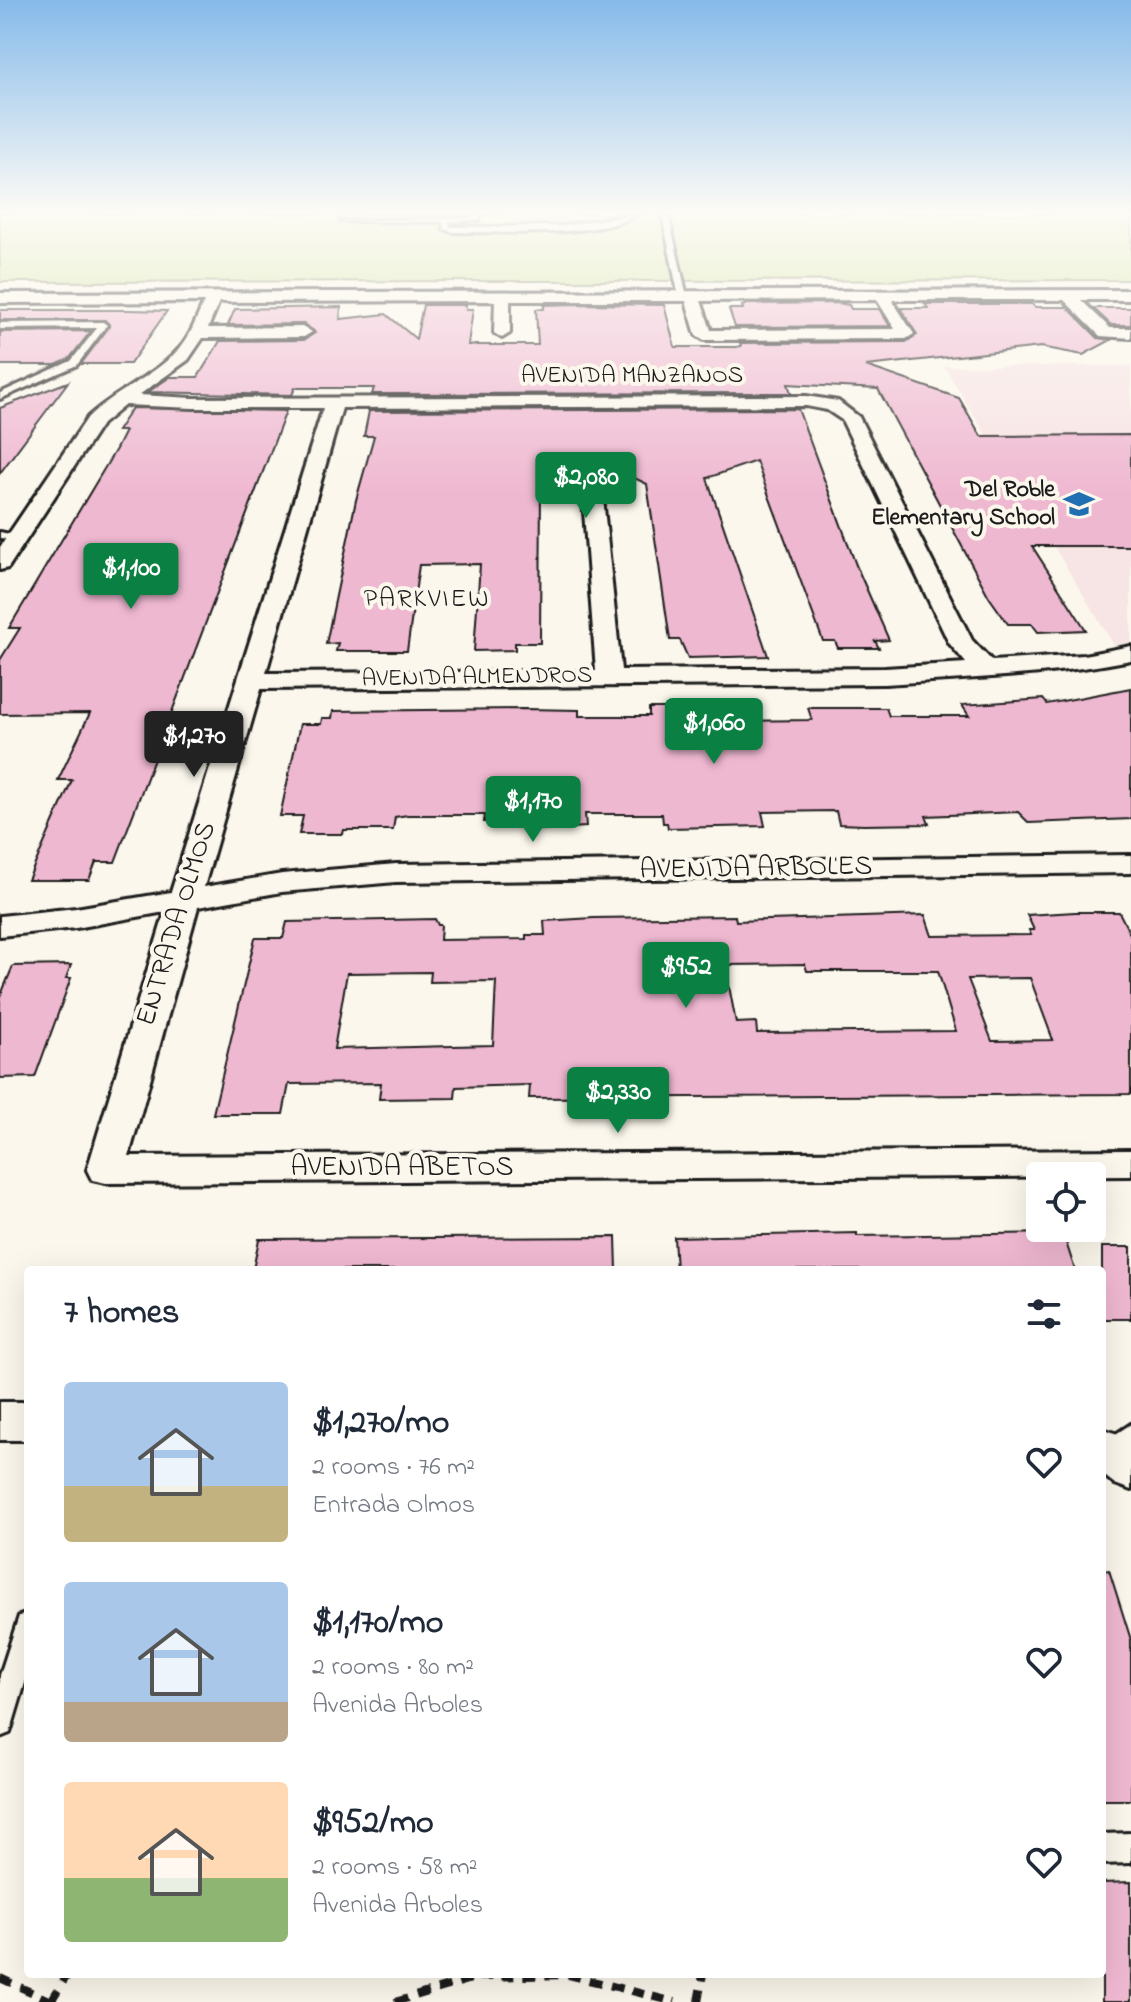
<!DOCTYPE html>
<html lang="en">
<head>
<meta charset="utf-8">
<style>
  :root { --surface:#fff; --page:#f2f2f3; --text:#1f2937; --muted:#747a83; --accent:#0b8043 }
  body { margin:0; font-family:"Indie Flower",sans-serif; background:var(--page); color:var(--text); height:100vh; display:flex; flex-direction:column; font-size:30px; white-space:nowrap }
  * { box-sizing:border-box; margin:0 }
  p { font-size:26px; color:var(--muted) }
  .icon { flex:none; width:44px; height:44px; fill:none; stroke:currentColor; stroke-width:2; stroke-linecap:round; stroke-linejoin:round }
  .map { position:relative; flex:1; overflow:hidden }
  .drawer { position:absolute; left:24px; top:1266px; width:1082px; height:712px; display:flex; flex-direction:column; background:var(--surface); border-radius:8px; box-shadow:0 8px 32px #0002 }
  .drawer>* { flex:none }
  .tools { position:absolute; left:1026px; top:1162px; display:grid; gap:16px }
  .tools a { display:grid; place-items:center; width:80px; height:80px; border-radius:8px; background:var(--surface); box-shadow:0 8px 32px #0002; font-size:40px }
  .price { position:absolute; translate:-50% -68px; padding:0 18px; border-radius:8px; background:var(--accent); color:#fff; font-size:26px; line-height:52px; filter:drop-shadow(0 2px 4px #0008) }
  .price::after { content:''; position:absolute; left:50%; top:48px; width:24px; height:18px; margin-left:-12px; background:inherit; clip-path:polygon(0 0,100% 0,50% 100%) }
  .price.selected { background:#222; color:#fff }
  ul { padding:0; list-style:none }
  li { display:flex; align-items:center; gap:24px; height:200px; padding:0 40px }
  li span { display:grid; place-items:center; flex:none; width:224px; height:160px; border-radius:8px; color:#555 }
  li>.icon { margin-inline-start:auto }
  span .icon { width:96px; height:96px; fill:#fffc; stroke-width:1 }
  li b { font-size:34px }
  h2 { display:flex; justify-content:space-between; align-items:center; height:96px; padding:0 40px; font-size:34px }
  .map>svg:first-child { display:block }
</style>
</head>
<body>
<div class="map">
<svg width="1131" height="2002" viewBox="0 0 1131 2002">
  <rect width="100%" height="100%" fill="#fbf7ec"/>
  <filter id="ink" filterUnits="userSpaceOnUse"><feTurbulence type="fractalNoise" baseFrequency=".0125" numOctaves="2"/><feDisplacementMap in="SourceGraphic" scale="16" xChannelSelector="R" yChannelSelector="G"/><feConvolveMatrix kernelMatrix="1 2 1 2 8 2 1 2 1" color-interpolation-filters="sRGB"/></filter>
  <g filter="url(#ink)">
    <!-- built -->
    <path fill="#f7e4e4" d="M944,366H1131V642L1114,645Z"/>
    <!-- green -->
    <path fill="#cbe096" stroke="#747e59" stroke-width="2" d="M0,214H1131V280L0,282Z"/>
    <!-- building -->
    <path fill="#efb8d1" stroke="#1c1c1c" stroke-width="2" fill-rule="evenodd" d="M838,303L849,305L851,309H879L890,326L735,327L729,309H743L742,306L747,304Z
      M576,304L664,305L675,347H736L741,346L740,343L906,342L917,335L901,308H928L925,304H1032L1035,307H1067L1098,338L1111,340L1083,355L1041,347L866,366L959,398L981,436L1131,435V546H1032L1086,630L1038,632L1032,624H1008L989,597L878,389L788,384L791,393L372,394L374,388H295L292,395L148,392L170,377H198L220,341L304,340L315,333L304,324L228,325L235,309L341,307L340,319L386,314L416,339L423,305H466V309H473L468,345H538L536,309H544V305Z
      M1093,308H1131V325H1111Z
      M0,310H130L167,311L130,364H81L109,327L105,320H0Z
      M91,331L69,359L56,365H0V332Z
      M68,382L0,473V408Z
      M132,408L286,411L115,862H96L89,880H28L72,780H58L90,713L0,714V660L20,628H9L116,449L125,431H117Z
      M798,409L856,565L889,640L875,641L879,648H838L835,641H823L756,461L707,478L768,656L688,658L680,640H670L647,484L624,473L568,474L541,484L540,643H515V650L474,651L480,564L419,565L407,651H336L338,643L326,644L356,500L374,436H364L369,411Z
      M1131,688V819L1029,823L1018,812L926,816L929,824L864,825L839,824L836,811L762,812L765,826L668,828L667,823H663L662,814H585L586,827L533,830V826H488V822H484L485,815H408L395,817L393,830H344L343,834H299L303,816H280L300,724H321L322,718H332L333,711L524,709L579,710V716H649V708H726L728,716H736L738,721L812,720L808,708H886L889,716H969L962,705L1043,699L1047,704Z
      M1075,912H1119L1131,936V1094L529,1098L530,1085L456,1087L455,1098L379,1099L381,1083L289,1084L283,1114H213L255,938H283L287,922L435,919L438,925H441L440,940L526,939V935H545L544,921L594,918L735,916L736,921L925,915L932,936L1031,935L1029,930H1034L1027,915ZM805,964L807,971H938L956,1031L757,1033L756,1022L736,1023L725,965ZM431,972L430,982L496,981L493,1045L334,1049L347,973ZM1030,978L1053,1040L992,1041L968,979Z
      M71,965L66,978H71L35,1077L0,1078V997L13,966Z
      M857,1233V1236L1063,1233L1075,1270H676L674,1237Z
      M616,1237L617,1270H253L259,1239Z
      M1102,1247H1131V1319H1102Z
      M1109,1570L1131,1640V1800H1102V1571Z
      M1131,1882V2002H1102V1883Z"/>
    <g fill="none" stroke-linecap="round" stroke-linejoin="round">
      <!-- lane casing -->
      <g stroke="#1c1c1c" stroke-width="6">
        <path id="lane" d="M475,214H481L479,220L449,222L450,227L562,226L635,214C610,238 489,232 452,232L444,229L443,222L340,221L469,218Z
          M662,214H668L686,292L695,294V298L678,293Z
          M103,322L107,325L77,365L0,399V393L71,361L97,328L0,329V323Z
          M0,532L19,536L21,538L15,541L0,538Z
          M1131,1424V1448C1122,1455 1114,1463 1102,1459V1443Z
          M28,1613V1673L10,1733L0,1737V1675L19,1616Z
          M1131,1833V1863L1102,1864V1834Z"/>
      </g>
      <!-- street casing -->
      <g stroke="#1c1c1c" stroke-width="6">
        <path id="street" d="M1131,290V300H1081L1110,328H1131V338L1100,336L1064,300H892L914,334L906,339L704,340L696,335L686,301H510V333L502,338L494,333L495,301L219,302L208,328L304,327L312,332L304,337L203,338L188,360L139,395L193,398L806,396L838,401L859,417L972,640L992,661L1084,655L1131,646V660C1049,676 968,678 885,684L261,689L204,887L282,874L396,864L1131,855V873L396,882L282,892L198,907L129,1156L1131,1150V1176L106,1183L92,1180L87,1170L165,912L76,928L0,936V916L76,908L171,892L323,408H193L125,405L102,424L8,568L0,570V547L88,417C114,392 151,378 176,352C190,339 196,319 204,302L0,303V293ZM877,300L895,329L711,330L701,301ZM806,406L827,410L842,420L949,643L966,663L885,668L621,670L603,498L593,492L583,498L596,671L266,673L342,408Z
          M0,1402H28V1440H0Z
          M1102,1429L1118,1434L1131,1444V1490L1115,1484L1102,1474Z"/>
      </g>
      <!-- path -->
      <path stroke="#1c1c1c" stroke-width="8" stroke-dasharray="13 9" stroke-linecap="butt" d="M0,1978L53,2002
        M51,2001L68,1974
        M395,2002L478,1977L569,1975L675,2002
        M698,2002L703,1974"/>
      <!-- lane -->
      <use href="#lane" fill="#fbf7ec" fill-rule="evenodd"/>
      <!-- street -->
      <use href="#street" fill="#fbf7ec" fill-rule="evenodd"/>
    </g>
  </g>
  <!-- sky -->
  <linearGradient id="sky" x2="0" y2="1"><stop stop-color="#86baea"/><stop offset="0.43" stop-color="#fdfbf6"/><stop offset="1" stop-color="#fdfbf6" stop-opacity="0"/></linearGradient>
  <rect width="1131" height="494" fill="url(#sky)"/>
  <!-- icons -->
  <defs>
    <g id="school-bare" transform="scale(2.4)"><path d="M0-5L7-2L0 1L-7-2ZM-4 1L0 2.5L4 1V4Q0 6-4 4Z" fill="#1f6fb2" stroke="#fbf7ec" stroke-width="2.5" paint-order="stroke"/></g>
  </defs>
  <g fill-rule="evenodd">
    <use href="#school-bare" x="1079" y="504"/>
  </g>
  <g text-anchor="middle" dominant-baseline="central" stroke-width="8" stroke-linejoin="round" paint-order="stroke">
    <!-- far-street labels -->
    <g font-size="24" fill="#1c1c1c" stroke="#fbf7ec">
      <text x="632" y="376">AVENIDA MANZANOS</text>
      <text transform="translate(477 678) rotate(-1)">AVENIDA ALMENDROS</text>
    </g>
    <!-- far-poi labels -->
    <g font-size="24" font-weight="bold" fill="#1c1c1c" stroke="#fbf7ec" text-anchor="end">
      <text x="1055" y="490">Del Roble<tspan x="1055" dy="28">Elementary School</tspan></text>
    </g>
    <!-- far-neighbourhood labels -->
    <g font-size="26" letter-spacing="2" fill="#1c1c1c" stroke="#fbf7ec">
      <text x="427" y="600">PARKVIEW</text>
    </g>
    <!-- street labels -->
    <g font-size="28" fill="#1c1c1c" stroke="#fbf7ec">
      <text transform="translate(756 869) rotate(-1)">AVENIDA ARBOLES</text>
      <text transform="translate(177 924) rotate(-73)">ENTRADA OLMOS</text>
      <text x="402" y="1168">AVENIDA ABETOS</text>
    </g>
  </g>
</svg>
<div class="tools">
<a><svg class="icon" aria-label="locate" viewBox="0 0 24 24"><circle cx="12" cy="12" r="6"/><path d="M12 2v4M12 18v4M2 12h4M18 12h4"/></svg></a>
</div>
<b class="price" style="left:586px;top:520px">$2,080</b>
<b class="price" style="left:131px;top:611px">$1,100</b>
<b class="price" style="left:714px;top:766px">$1,060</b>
<b class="price selected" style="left:194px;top:779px">$1,270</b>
<b class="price" style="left:533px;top:844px">$1,170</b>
<b class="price" style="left:686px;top:1010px">$952</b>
<b class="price" style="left:618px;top:1135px">$2,330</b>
<section class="drawer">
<h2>7 homes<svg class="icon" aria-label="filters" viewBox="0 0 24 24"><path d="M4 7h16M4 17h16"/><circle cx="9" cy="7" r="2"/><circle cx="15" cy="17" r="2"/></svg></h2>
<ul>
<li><span style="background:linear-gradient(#a9c7e8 65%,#c2b280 0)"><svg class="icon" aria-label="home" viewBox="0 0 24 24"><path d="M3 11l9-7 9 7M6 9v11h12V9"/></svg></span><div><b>$1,270/mo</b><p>2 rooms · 76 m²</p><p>Entrada Olmos</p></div><svg class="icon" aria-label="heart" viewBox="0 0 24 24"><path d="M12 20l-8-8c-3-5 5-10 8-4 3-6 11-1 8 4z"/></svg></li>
<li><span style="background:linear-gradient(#a9c7e8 75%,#b9a48a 0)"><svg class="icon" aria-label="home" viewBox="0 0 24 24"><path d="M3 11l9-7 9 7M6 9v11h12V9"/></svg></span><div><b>$1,170/mo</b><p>2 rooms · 80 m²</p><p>Avenida Arboles</p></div><svg class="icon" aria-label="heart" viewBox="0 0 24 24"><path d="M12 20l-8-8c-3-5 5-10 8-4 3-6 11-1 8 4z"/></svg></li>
<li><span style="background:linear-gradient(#ffd9b3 60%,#8fb573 0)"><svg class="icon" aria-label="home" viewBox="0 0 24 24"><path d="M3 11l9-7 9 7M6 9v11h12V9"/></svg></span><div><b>$952/mo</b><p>2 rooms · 58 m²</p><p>Avenida Arboles</p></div><svg class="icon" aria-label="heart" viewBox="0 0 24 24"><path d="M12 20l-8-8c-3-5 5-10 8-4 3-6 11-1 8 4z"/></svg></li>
</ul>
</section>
</div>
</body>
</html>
